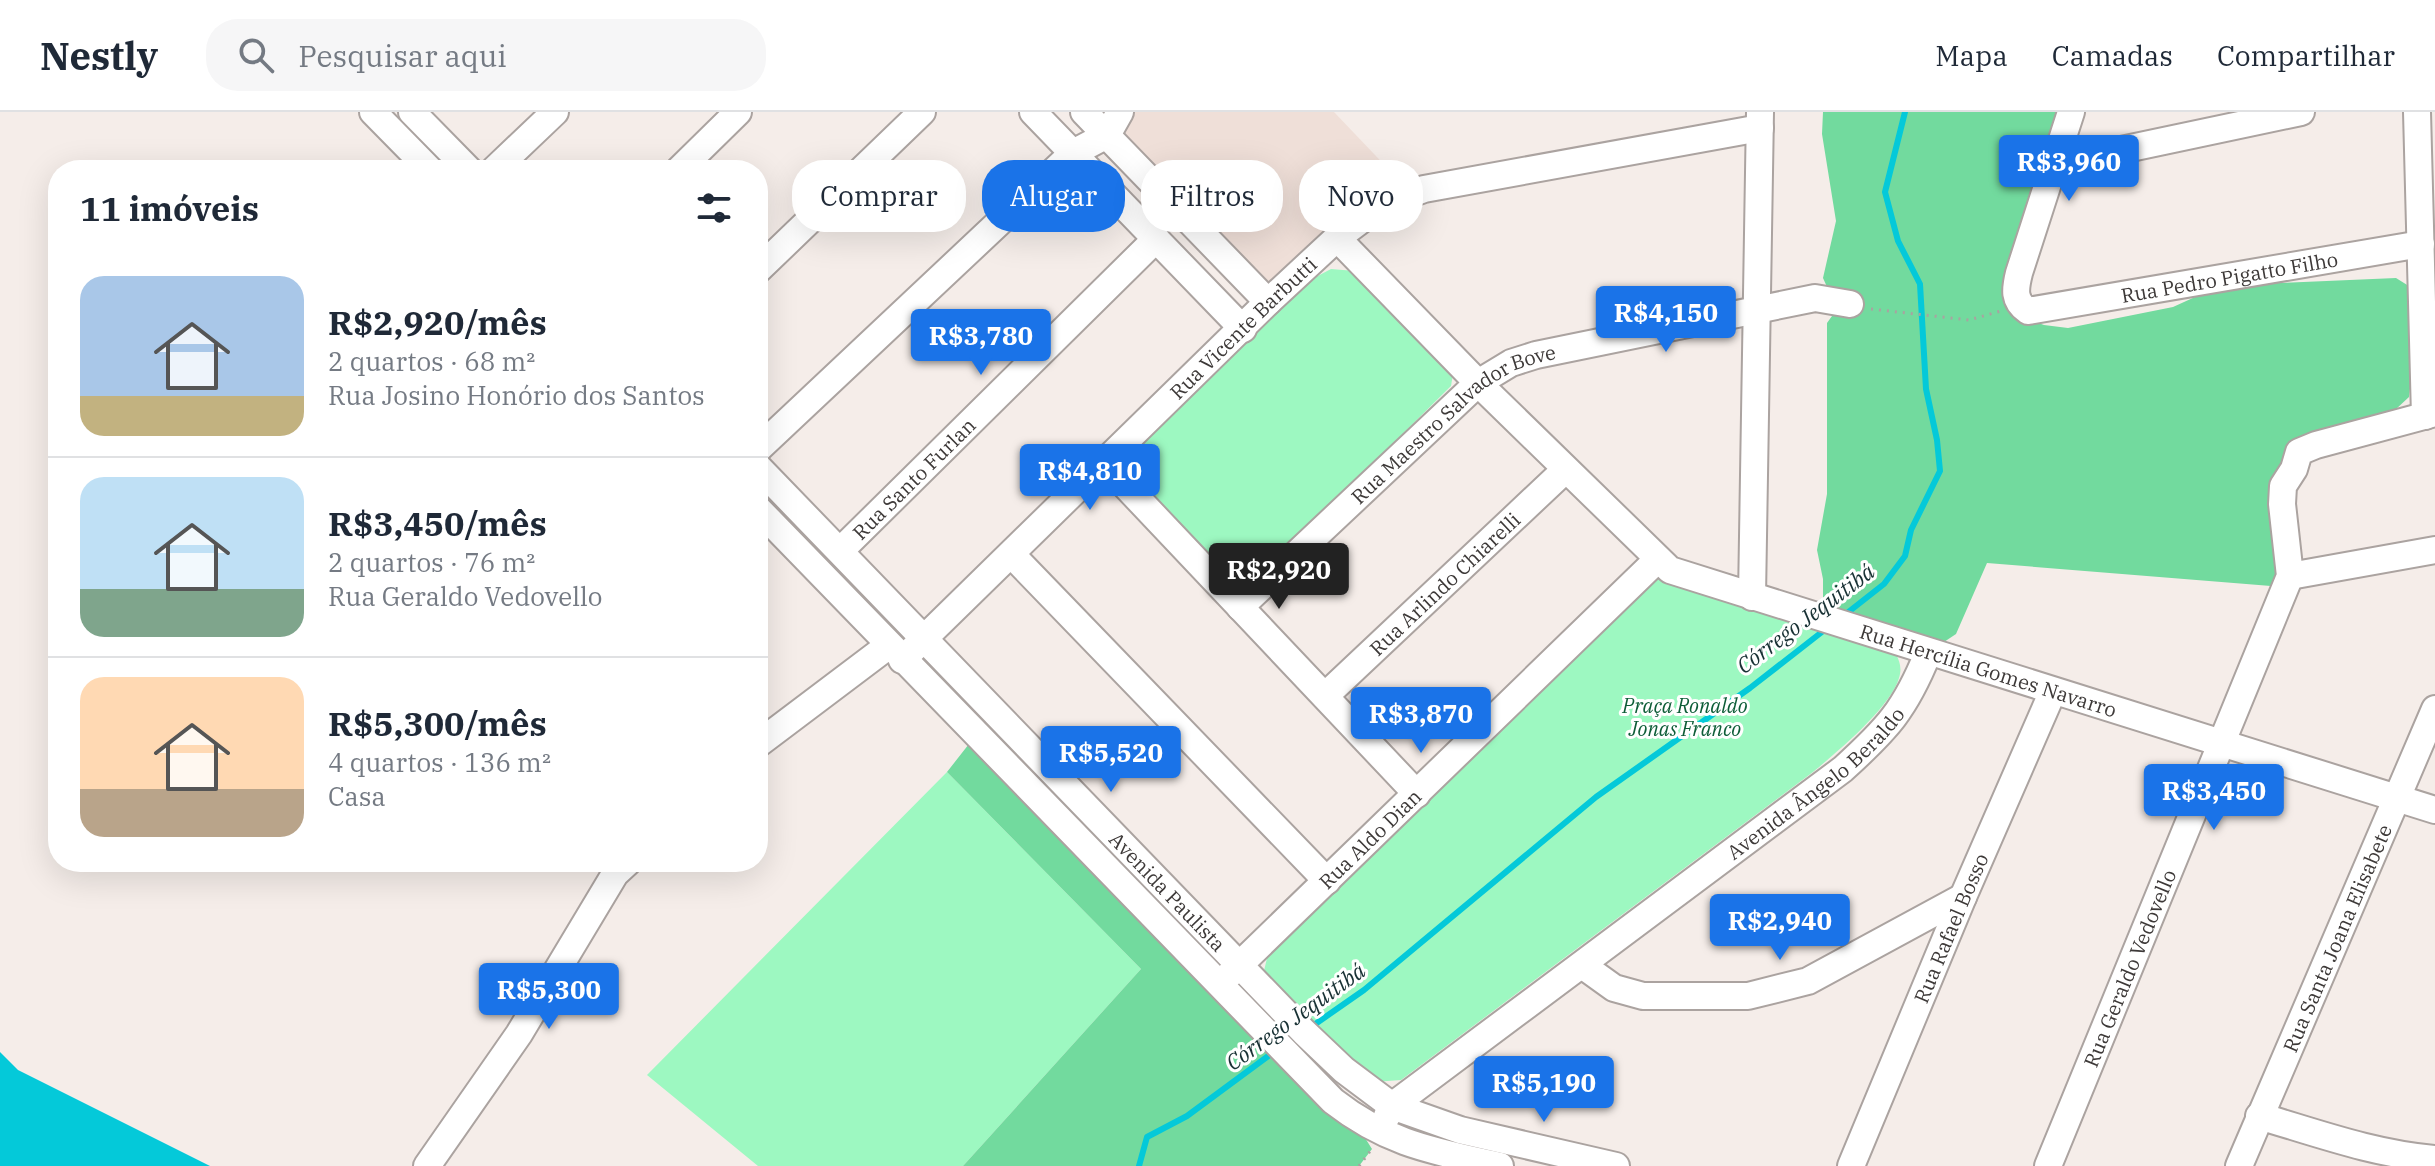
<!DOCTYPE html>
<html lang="pt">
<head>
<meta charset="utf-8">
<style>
  :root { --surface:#fff; --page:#f6f6f7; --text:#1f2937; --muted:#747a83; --line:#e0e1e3; --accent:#1a73e8 }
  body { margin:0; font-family:"IBM Plex Serif",serif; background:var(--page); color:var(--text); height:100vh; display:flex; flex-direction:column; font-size:30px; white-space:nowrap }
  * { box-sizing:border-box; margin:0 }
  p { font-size:26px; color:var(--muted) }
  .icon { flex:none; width:44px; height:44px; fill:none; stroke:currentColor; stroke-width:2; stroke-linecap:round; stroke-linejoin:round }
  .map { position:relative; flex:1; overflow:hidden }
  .side { position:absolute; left:48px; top:48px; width:720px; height:712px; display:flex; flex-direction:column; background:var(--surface); border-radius:32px; box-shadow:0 8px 32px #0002 }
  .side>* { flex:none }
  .top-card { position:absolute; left:792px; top:48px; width:760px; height:72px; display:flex; gap:16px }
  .price { position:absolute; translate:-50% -68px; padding:0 18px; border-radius:8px; background:var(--accent); color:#fff; font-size:26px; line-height:52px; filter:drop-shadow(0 2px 4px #0008) }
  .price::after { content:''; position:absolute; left:50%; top:48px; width:24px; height:18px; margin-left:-12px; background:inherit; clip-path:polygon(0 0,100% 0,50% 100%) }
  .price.selected { background:#222; color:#fff }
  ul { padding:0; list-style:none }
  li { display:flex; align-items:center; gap:24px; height:200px; padding:0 32px }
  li+li { border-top:2px solid var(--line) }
  li span { display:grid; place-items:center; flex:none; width:224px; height:160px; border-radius:24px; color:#555 }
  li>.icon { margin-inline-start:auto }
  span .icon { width:96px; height:96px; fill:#fffc; stroke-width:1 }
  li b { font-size:34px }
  h2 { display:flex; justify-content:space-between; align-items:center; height:96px; padding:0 32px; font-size:34px }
  .chip { padding:0 28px; border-radius:32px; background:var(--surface); box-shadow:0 8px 32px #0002; font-size:28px; line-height:72px }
  .chip.selected { background:var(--accent); color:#fff }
  header { display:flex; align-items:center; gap:48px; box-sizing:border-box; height:112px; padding:0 40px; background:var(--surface); border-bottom:2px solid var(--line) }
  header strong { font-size:38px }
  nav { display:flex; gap:44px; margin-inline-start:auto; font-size:28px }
  .search { width:560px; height:72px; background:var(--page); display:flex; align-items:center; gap:20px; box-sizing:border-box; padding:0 28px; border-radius:32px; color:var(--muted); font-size:30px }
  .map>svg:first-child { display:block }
</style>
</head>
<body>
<header>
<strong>Nestly</strong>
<div class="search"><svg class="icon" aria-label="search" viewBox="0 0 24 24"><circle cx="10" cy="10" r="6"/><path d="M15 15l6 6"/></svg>Pesquisar aqui</div>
<nav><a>Mapa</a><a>Camadas</a><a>Compartilhar</a></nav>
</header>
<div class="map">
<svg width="2435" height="1054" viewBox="0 0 2435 1054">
  <rect width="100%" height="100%" fill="#f5ede9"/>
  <!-- built -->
  <path fill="#efdfd8" d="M1126,0H1334L1395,64L1377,89L1268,184L1110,24Z"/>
  <!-- green -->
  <path fill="#9df8c1" d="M1331,157L1355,159L1453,262L1451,274L1255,468L1247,473L1235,474L1125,360L1124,353L1129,344L1312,167Z
    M1656,466H1664L1896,542C1900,550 1902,557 1899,566C1891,595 1836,641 1813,660L1401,968L1374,970L1263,863L1268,842Z
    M947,660L1141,857L963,1054H758L647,963Z"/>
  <!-- forest -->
  <path fill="#72da9e" d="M1823,0H2061L2022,205L2044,213L2068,216L2173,195L2206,180L2231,158L2281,171L2396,166L2412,176L2420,195L2409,285L2395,298L2298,327L2279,461L2271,474L1987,451L1956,522L1944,530L1920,534L1823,495V467L1817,438L1827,382V211L1837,197L1823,166L1836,109L1822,22Z
    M976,623L1350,1002L1372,1037L1359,1054H963L1141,857L947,660Z"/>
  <!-- water -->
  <path fill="#04c9d9" d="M0,940L18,958L210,1054H0Z"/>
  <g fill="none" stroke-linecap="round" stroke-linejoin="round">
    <!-- stream -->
    <path stroke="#04c9d9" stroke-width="6" d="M1842,505L1884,472L1905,444L1911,418L1940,359L1937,328L1926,277L1920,172L1898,129L1885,80L1905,0
      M1311,915L1364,878L1596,685L1750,576L1827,516
      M1139,1054L1147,1025L1187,1004L1275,939"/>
    <!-- minor casing -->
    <g stroke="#aba3a0" stroke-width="30">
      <g id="minor">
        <path d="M373,0L430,58"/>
        <path d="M412,0L469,58"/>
        <path d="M1033,0L1243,217"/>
        <path d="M1084,0L1268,190"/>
        <path id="s1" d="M2071,0L2019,161C2015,177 2013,189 2028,199L2421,132"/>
        <path d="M2417,0L2425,304"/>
        <path d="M2055,52L2301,0"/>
        <path d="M494,58L555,0"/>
        <path d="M679,58L738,0"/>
        <path id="s2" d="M1337,126L1478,271L1670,458L2435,698"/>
        <path d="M758,158L922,0"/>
        <path d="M758,337L1073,41L1107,23L1120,0"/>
        <path d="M1104,351L1417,682"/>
        <path id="s3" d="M758,355L1304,920L1344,958L1392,994L1460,1018L1616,1054"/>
        <path d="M758,397L1333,989C1388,1032 1434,1039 1500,1054"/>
        <path id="s4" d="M841,438L1156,127"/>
        <path d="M1011,442L1327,769"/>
        <path d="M2290,464L2435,438"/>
        <path d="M1752,485L1760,0"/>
        <path id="s5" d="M1240,495L1478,271L1511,251L1536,243L1815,186L1850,192"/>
        <path id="s6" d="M902,548L1268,190L1337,126L1381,93L1424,77L1760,16"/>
        <path id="s7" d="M1325,584L1565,358"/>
        <path d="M758,632L888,534"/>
        <path d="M1582,853L1614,876L1643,884H1748L1808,869L1963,785"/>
        <path id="s8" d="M1229,863L1657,448"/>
        <path id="s9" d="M1387,1004L1392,994L1843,657C1887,617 1905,598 1928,541"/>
        <path d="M2259,1004C2317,1021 2374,1042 2435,1047"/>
        <path d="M427,1054L519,922L615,762L628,750"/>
        <path id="s10" d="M1851,1054L1963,785L2053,579"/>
        <path id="s11" d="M2048,1054L2290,464L2282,392L2283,374L2294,357L2299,340L2316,333L2435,301"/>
        <path id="s12" d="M2239,1054L2435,597"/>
      </g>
    </g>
    <!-- path -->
    <path stroke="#a9a3a0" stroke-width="3" stroke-dasharray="2 6" stroke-linecap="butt" d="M1871,197L1969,208L2001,199
      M1359,1054L1371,1038"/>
    <!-- minor -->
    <use href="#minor" stroke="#fff" stroke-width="26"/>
  </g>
  <g text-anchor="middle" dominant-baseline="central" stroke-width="6" stroke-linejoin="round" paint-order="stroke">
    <!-- street labels -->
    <g font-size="20" fill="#3d3938" stroke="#fff">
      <text stroke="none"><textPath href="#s1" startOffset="416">Rua Pedro Pigatto Filho</textPath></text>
      <text stroke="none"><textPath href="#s6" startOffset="476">Rua Vicente Barbutti</textPath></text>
      <text stroke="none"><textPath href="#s5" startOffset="284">Rua Maestro Salvador Bove</textPath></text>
      <text stroke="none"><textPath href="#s4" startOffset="102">Rua Santo Furlan</textPath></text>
      <text stroke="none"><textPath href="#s7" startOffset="164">Rua Arlindo Chiarelli</textPath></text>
      <text stroke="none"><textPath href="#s2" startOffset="804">Rua Hercília Gomes Navarro</textPath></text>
      <text stroke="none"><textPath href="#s9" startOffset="544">Avenida Ângelo Beraldo</textPath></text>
      <text stroke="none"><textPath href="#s8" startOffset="196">Rua Aldo Dian</textPath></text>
      <text stroke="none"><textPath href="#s3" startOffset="590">Avenida Paulista</textPath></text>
      <text stroke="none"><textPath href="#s10" startOffset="258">Rua Rafael Bosso</textPath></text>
      <text stroke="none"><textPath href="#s12" startOffset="248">Rua Santa Joana Elisabete</textPath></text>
      <text stroke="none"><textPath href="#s11" startOffset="214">Rua Geraldo Vedovello</textPath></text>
    </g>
    <!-- park labels -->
    <g font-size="20" font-style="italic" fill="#0d5d37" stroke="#fff">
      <text x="1685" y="593">Praça Ronaldo<tspan x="1685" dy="23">Jonas Franco</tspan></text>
    </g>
    <!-- water labels -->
    <g font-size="22" font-style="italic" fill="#183134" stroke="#fff">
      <text transform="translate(1805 506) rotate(-37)">Córrego Jequitibá</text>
      <text transform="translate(1295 904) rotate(-36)">Córrego Jequitibá</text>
    </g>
  </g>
</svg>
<b class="price" style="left:2069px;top:91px">R$3,960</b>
<b class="price" style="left:1666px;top:242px">R$4,150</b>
<b class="price" style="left:981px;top:265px">R$3,780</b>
<b class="price" style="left:1090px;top:400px">R$4,810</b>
<b class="price selected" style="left:1279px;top:499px">R$2,920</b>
<b class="price" style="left:1421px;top:643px">R$3,870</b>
<b class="price" style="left:1111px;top:682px">R$5,520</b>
<b class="price" style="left:2214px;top:720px">R$3,450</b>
<b class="price" style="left:1780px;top:850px">R$2,940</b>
<b class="price" style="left:549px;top:919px">R$5,300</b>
<b class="price" style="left:1544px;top:1012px">R$5,190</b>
<div class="top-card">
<a class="chip">Comprar</a>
<a class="chip selected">Alugar</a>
<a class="chip">Filtros</a>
<a class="chip">Novo</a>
</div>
<section class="side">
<h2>11 imóveis<svg class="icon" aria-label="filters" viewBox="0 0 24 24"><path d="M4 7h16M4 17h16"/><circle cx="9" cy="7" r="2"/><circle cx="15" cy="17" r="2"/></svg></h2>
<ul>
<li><span style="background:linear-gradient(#a9c7e8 75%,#c2b280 0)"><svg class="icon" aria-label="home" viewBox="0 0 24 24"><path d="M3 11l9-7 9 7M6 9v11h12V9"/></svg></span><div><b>R$2,920/mês</b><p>2 quartos · 68 m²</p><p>Rua Josino Honório dos Santos</p></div></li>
<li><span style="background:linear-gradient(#bfe0f5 70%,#7fa58c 0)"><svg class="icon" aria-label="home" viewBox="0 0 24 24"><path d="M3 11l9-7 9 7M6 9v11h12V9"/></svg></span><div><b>R$3,450/mês</b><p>2 quartos · 76 m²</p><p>Rua Geraldo Vedovello</p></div></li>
<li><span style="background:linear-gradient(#ffd9b3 70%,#b9a48a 0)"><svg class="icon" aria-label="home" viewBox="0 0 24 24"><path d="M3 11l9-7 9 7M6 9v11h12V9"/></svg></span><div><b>R$5,300/mês</b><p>4 quartos · 136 m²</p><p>Casa</p></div></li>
</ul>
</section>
</div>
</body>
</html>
